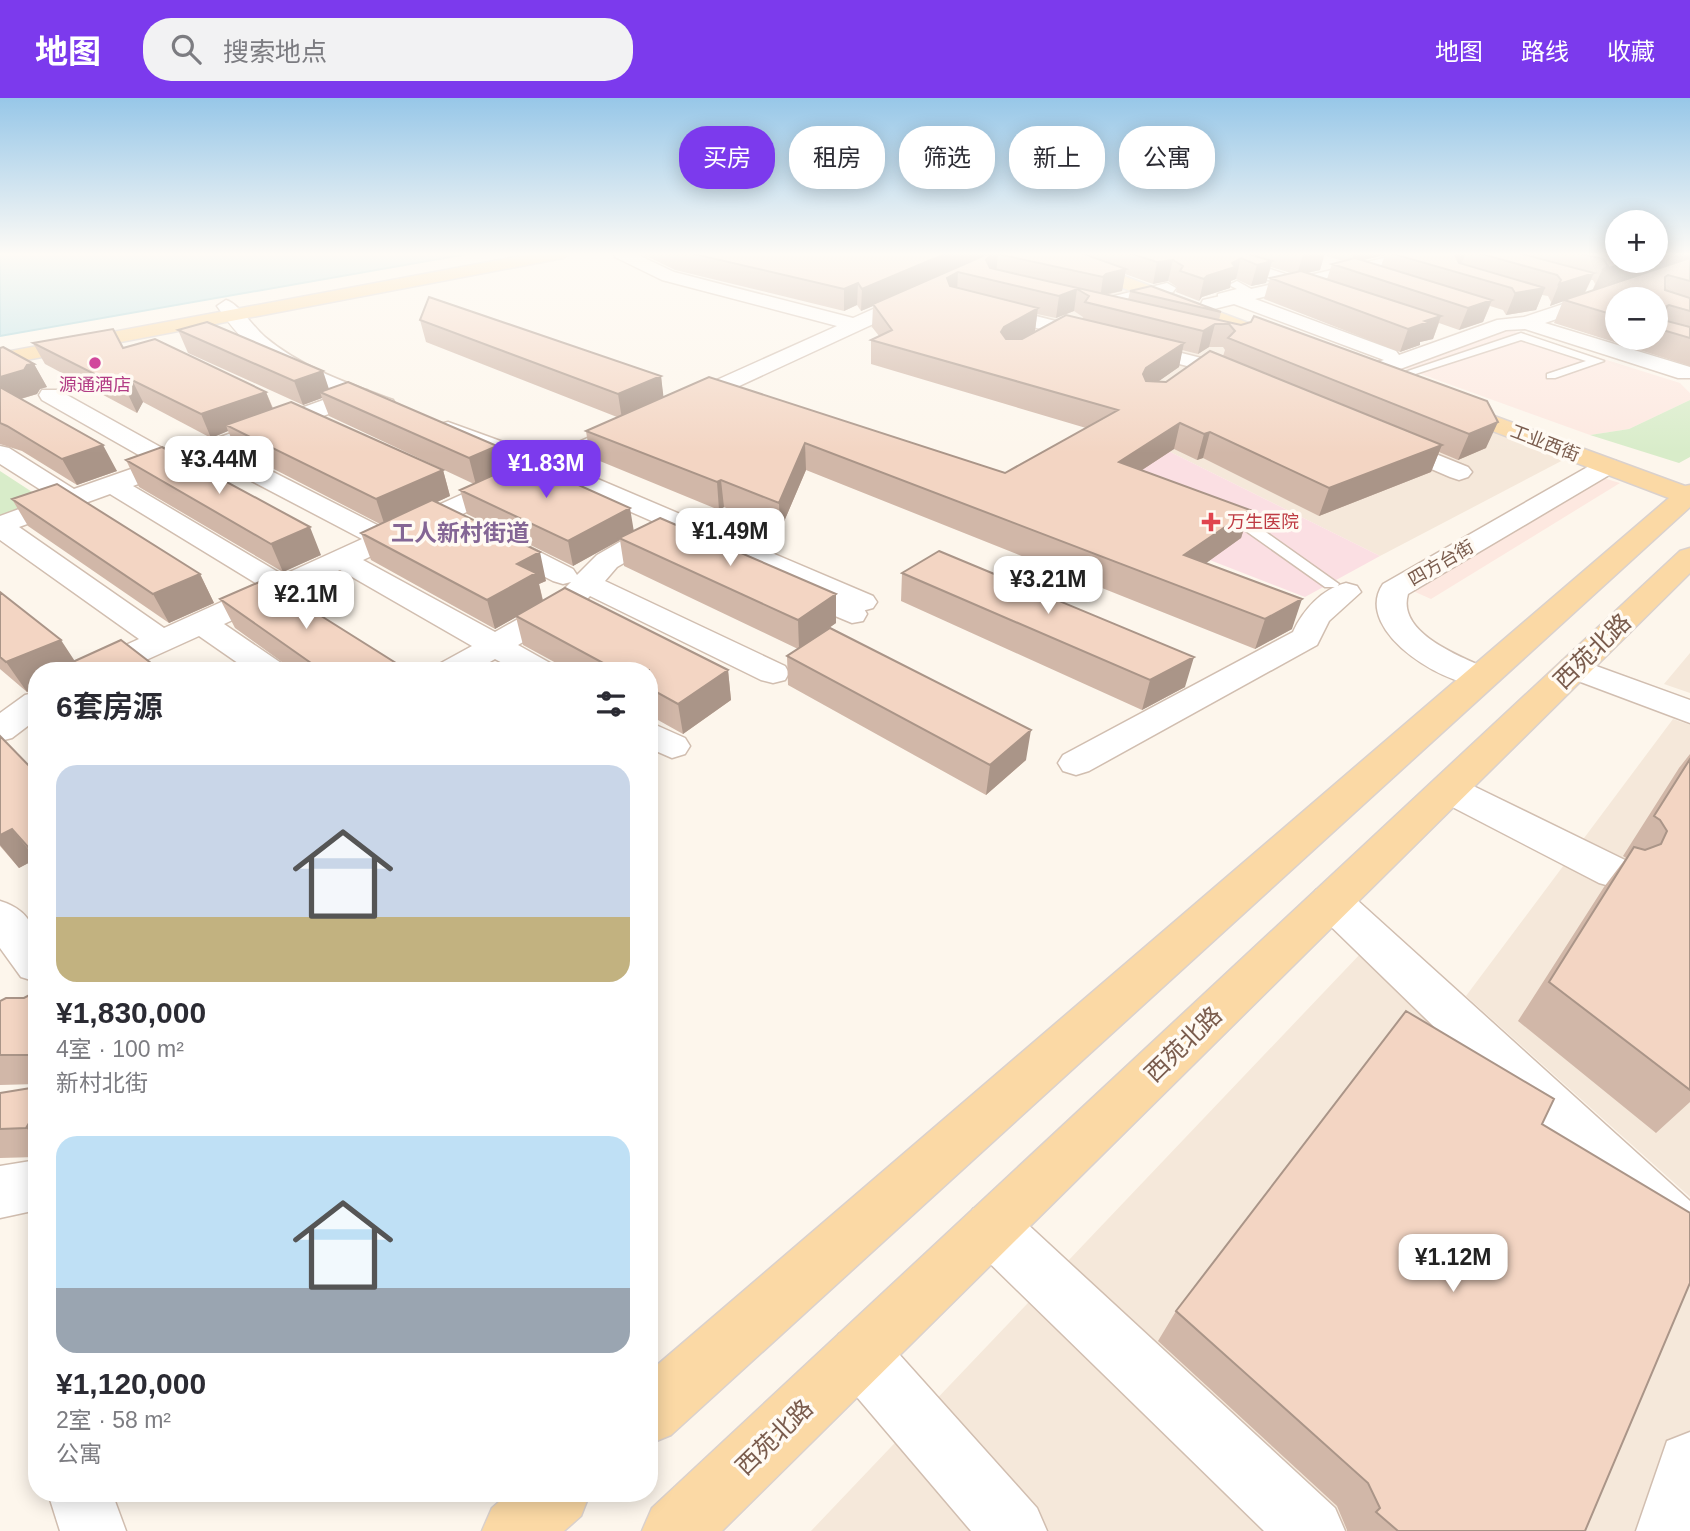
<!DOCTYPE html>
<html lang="zh">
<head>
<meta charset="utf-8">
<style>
  :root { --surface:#fff; --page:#f2f2f3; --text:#2b2b33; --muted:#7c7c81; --accent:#7c3aed }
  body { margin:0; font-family:Arial,"Noto Sans SC",sans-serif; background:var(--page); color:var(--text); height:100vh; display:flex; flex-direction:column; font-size:26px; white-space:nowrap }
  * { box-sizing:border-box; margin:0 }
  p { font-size:23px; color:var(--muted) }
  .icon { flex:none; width:38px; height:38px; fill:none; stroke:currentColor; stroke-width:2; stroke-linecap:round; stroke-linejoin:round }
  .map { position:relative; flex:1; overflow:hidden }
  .side { position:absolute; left:28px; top:564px; width:630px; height:840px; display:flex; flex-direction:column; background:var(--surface); border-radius:28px; box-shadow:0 4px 18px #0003 }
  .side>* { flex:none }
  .top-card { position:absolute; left:679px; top:28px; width:665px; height:63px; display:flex; gap:14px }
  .tools { position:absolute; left:1605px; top:112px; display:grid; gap:14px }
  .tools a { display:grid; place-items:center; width:63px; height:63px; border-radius:50%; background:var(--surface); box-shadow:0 4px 18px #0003; font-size:35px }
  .price { position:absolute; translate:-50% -60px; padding:0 16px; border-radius:14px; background:#fff; color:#222; font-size:23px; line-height:46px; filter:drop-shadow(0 2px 4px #0008) }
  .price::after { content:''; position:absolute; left:50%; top:42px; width:21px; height:16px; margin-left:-10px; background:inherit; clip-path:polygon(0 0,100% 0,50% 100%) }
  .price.current { background:var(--accent); color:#fff }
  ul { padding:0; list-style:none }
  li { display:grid; align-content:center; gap:14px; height:371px; padding:0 28px }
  li span { display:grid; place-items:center; height:217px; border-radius:21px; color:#555 }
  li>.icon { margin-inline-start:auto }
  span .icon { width:126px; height:126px; fill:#fffc; stroke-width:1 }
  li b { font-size:30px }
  h2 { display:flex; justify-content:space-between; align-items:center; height:84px; padding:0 28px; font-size:30px }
  .pill { padding:0 24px; border-radius:28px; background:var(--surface); box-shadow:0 4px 18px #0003; font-size:24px; line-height:63px }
  .pill.current { background:var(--accent); color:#fff }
  header { display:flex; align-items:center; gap:42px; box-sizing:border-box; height:98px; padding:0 35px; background:var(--accent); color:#fff }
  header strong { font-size:33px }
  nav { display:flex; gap:38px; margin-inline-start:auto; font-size:24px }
  .search { width:490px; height:63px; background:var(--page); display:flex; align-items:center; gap:18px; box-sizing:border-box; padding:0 24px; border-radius:28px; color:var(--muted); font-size:26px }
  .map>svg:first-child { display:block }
</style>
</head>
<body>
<header>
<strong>地图</strong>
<div class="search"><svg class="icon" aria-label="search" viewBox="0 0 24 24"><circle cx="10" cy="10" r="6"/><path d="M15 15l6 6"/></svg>搜索地点</div>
<nav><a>地图</a><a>路线</a><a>收藏</a></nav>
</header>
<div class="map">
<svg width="1690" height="1433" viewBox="0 0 1690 1433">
  <rect width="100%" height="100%" fill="#fdf6ec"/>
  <!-- residential -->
  <path fill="#f5e8da" d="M1044,156L1569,359L1380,458L1122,330L1158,310L858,226Z
    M1690,555V595L1664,586Z
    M1673,621L1690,627V1099L1466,898Z
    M1363,853L1690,1163V1433H811Z"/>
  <!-- commercial -->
  <path fill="#fde8e0" d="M1502,229L1680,285L1690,295V302L1629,331L1590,337L1399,268Z
    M1603,380L1620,385L1431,501L1413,493Z"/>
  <!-- medical -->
  <path fill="#fbdfe3" d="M1122,330L1380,458L1305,499L1022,389Z"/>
  <!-- green -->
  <path fill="#d8ecc9" d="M1690,302V359L1679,365L1590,337L1629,331Z
    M0,373L49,405L0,423Z"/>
  <!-- water -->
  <path fill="#bfe3e8" stroke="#a5d3da" stroke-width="2" d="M15,155H473L0,238V157Z"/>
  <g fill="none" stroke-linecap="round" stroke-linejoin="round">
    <!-- service casing -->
    <g stroke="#d1beb0" stroke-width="3">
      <path id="service" d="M1237,183L1253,192L1218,200V196L1237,191L1229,187Z
        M1521,235L1604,263L1555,280H1547V276L1586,263L1521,242L1406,279L1396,277Z
        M1222,410L1239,415L1339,486L1337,489H1325L1229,421L1215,414L1217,411Z"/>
    </g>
    <!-- minor casing -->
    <g stroke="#d1beb0" stroke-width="3">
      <path id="minor" d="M613,155H634L674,174L853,220L999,155H1020L1018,159L363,462L495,534L555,500L571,484L563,486L553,483L486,449L482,443L486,437L496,435L506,437L573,471L577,477L597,457L656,423L666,421L676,423L680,429L676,435L617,469L605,483L785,568L789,575L785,582L773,585L761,582L590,498L577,512L518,547L550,565L554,572H515L495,561L476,572H437L441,565L472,548L340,472L224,526L281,565L285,572H248L199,538L124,572H82L86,565L139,541L0,442V418L52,399L0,366V348L9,350L74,391L151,364L42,302L39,297L42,292H58L173,356L351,292H367L370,297L367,302L230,352L385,431L837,228L662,182L615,159ZM208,360L362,441L283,477L133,388ZM110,396L259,487L164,530L19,429Z
        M1197,155H1221L1297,180L1406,155H1434L1432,159L1316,186L1333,192L1336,196L1333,200L1327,201L1295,191L1255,201L1396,253L1399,257L1497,222L1524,219L1690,164V175L1545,225L1690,269V280H1678L1525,231L1506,232L1373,281H1357L1354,276L1357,271L1384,262L1234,206L1210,212L1203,210L1201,206L1203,202L1277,185L1199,159Z
        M1167,185L1176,190L1173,194L1105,212L1096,206L1098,202Z
        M985,205L1209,262L1251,278L1254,283L1251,288L1243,289L1195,270L978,215L976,211L978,207Z
        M1386,336L1468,369L1472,374L1468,379L1459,382L1450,379L1378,348L1374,343L1378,338Z
        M1607,361L1616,363L1619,368L1616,373L1408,496C1396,536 1464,560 1493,573L1498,580L1493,587C1455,596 1350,534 1383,486L1598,363Z
        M790,480L863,509L867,516L863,523L852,525L780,495L775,489L780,483Z
        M1346,485L1357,488L1361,494L1329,523L1317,547L1089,673L1076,677L1063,673L1058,665L1063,657L1293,534C1303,512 1322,491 1346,485Z
        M37,594V621L12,640L0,643V615L25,597Z
        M649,624L685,640L690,648L685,656L672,660L649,650Z
        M1448,678L1461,682L1627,763L1633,774L1627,785L1613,789L1599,785L1435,700L1429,691L1435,682Z
        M0,803C42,816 37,847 37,884L21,879L0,850Z
        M37,1062V1112L0,1120V1068Z
        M992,1103L1011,1111L1335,1410L1345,1433H1264L973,1149L965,1130L973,1111Z
        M860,1227L881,1236L1037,1410L1047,1433H971L839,1278L830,1257L839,1236Z
        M1690,1334V1433H1636L1667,1343Z
        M48,1395H112L126,1433H60Z"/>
    </g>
    <!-- tertiary casing -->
    <g stroke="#d1beb0" stroke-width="3">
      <path id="tertiary" d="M226,202C238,205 254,230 265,239C302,270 349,286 393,302L396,307L393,312C366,319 275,267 252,249C238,237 227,223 217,208Z
        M448,324L553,362L873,498L877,504L873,510L862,513L851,510L535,372L440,336L436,331L440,326Z
        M1574,560L1690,602V625L1562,577L1558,570L1562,563Z
        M1331,787L1346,792L1690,1103V1167L1671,1159L1316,814L1310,803L1316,792Z"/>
    </g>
    <!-- primary casing -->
    <g stroke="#dad1cd" stroke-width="3">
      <path id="primary" d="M537,155H571L563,160L0,267V255Z
        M1040,155H1063L1288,240L1291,244L1288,248H1274L1042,159Z
        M1448,301L1685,388L1690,387V409L671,1337L649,1346V1274L1669,400L1440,313L1437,308L1440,303Z
        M1690,450V475L722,1433H642L652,1410L1680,453Z
        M509,1395H590L581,1418L564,1433H482L492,1410Z"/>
    </g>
    <!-- service -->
    <use href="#service" fill="#fff" fill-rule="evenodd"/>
    <!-- minor -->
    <use href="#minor" fill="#fff" fill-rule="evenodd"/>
    <!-- tertiary -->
    <use href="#tertiary" fill="#fff" fill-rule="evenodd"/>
    <!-- primary -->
    <use href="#primary" fill="#fbd9a5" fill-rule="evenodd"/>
  </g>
  <!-- wall -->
  <path fill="#d1b7a8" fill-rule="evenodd" d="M640,155H1690V268L1554,225L1563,203L1550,208L1551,204L1548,198L1542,197L1536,212L1506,217L1503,212L1490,208L1483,224L1459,232L1439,225L1433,241L1420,244V247L1400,254L1264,201L1270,180L1291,175L1271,169L1266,185L1251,188L1236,181L1231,183L1230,190L1202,199L1199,203L1176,194L1177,189L1168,183L1153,186L1125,176L1122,193L1106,197L1128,202L1130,193L1221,214L1219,222L1487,303L1486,350L1458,362L1439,354L1431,374L1319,418L1203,360L1197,362L1174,351L1142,372L1250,412L1241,440L1206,465L1292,531L1255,551L806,372L780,433L724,409L719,412L590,359L586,333L617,319L426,244L420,222L661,278L663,299L1005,375L1086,330L871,266V242L879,238L872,229L873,208L861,213L857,207L844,213L675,172ZM1324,157L1343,163L1332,166L1327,181L1308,175L1320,172ZM1385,157L1381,168L1363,162ZM1591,182H1593L1595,186L1592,193L1585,195ZM1617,201H1656V240H1617ZM1074,213L1083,219L1082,221L1035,233L1037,216L1056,220ZM1209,249H1223L1225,252L1223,258L1166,284H1157L1179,269L1182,252L1198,256Z
    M178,232L329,291L497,348L503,373L836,525L813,541L1026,662L986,697L788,587L787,558L798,551L624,468L620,442L573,468L467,416L460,392L474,386L329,318L322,300L303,307L188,255Z
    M33,245L123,250L266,294L273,310L443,372L450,398L437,404L546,483L539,486L543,502L728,572L731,602L683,636L649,617V572H569L523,547L516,519L495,531L371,462L361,435L380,426L237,352L228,333L211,340L143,304L137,315L45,266Z
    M0,250L34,266L47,289L40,291L37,296L21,301L117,373L77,387L22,353L0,346Z
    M126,362L321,457L283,474L139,389Z
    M12,401L200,476L214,505L169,525L28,428Z
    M902,475L1185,589L1142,612L901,503Z
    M0,494L74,563L160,572H37L27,594L0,571Z
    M220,501L407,572H293L235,530Z
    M0,638L37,676V762L36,761L19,770L0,748Z
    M1690,656V1004L1656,1035L1518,923L1604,789L1626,760L1623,758L1679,670Z
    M37,893V986L0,987V903L24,900Z
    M37,989V1059L0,1060V995Z
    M1542,1026L1585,1433H1347V1432L1337,1408L1158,1243L1176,1213Z"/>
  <!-- shaded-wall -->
  <path fill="#aa9588" d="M947,155H993L873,206V208L861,213L862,191Z
    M1310,155H1325L1320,172L1297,177L1303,156Z
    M1354,155H1385V157L1351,165Z
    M1457,155H1466L1459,172L1452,173L1455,157Z
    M1656,155H1690V160L1592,194L1602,172L1632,163H1656Z
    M998,156L996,177L986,162L990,157Z
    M1241,160L1236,181L1231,183L1230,190L1202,199L1199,203L1204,181L1207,178Z
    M1173,162L1168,183L1153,186L1157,164Z
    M1272,163L1266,185L1251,188L1257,167Z
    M1126,171L1122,193L1102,197L1100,201L1103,179L1106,176Z
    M958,174L957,195L946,202L947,180Z
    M1594,175L1584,196L1550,208L1559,186Z
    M858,185L857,207L844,213V191Z
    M1545,190L1536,212L1506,217L1515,195Z
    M1077,191L1074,213L1056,220L1059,198Z
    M1492,202L1483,224L1459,232L1468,210Z
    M1669,207L1665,214L1657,230V215Z
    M1038,210L1035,233L1002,252L1001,234L1004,229Z
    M1441,218L1433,241L1420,244V247L1400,254L1408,231L1425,223Z
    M1215,226L1209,249L1198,256L1203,233Z
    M1184,245L1179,269L1142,295L1143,276L1146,270Z
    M34,266L47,289L40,291L37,296L3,306L0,302V279L27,267Z
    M323,273L331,297L320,294L322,300L303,307L294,283Z
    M661,278L664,303L622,321L618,296Z
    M132,282L143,304L137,315L126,292Z
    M266,294L275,317L226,327L228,333L211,340L201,316Z
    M1498,324L1486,350L1458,362L1469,336Z
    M1180,325L1174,351L1113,391L1119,364Z
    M1210,334L1203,360L1197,362L1204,336Z
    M805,345L806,372L780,433L779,405Z
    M103,347L117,373L77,387L62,361Z
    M1442,347L1431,374L1319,418L1329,390Z
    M497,348L504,374L476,387L469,360Z
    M443,372L450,398L385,428L376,401Z
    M721,382L724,409L719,412L717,384Z
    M630,410L634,434L619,440L620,442L573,468L568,443Z
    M1250,412L1241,440L1177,486L1184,457Z
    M310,429L321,457L283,474L271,446Z
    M540,454L546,483L539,486L543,504L495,531L487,502L517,466Z
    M200,476L214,505L169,525L153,496Z
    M836,496V525L799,551L798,522Z
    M1302,501L1292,531L1255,551L1265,521Z
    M61,542L80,571L66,567L70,572H37V590L27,594L6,564Z
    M1194,559L1185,589L1142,612L1150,582Z
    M728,572L731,602L683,636L678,606Z
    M1031,632L1026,662L986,697L990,667Z
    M12,731L36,761L19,770L0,747V737Z
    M37,1012V1040L26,1030Z"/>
  <!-- building -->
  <path fill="#f3d5c3" stroke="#aa9588" stroke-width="2" d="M690,155H947L862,191L858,185L844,191Z
    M990,155H1081L1126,171L1106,176L1103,179L998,156L990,157L986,162L990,170L1241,227L1251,224L1254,218L1487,303L1498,324L1469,336L1228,240L1235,233L1229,226H1215L1203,233L1085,204L1089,198L1077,191L1059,198L958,174L947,180L950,188L1038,210L1004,229L1001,234L1006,241H1022L1066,217L1184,245L1146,270L1143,276L1146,283L1166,284L1210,253L1442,347L1329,390L1210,334L1204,336L1180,325L1119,364L1250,412L1184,457L1302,501L1265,521L805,345L779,405L721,382L717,384L586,333L709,279L1005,375L1118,312L871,242L892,232L873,206Z
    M1129,155H1245L1272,163L1257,167L1241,160L1232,165L1235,169L1207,178L1204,181L1180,173L1183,168L1173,162L1157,164Z
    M1390,155H1457L1455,157L1459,165L1545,190L1515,195L1512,190Z
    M1478,155H1518L1594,175L1559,186L1561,182L1557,177Z
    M1577,155H1617V163H1632L1602,172L1608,168L1603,161Z
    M1355,160L1492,202L1468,210L1332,166Z
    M1690,160V183L1668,177L1665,179V192L1690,200V213L1669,207L1665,209V214L1657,215L1659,221L1690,229V240L1656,230V201H1617V218L1564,202Z
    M1301,173L1441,218L1425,223L1428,224L1408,231L1270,180Z
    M1151,188L1221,214L1130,193Z
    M429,199L661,278L618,296L420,222Z
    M207,224L323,273L294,283L178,232Z
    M113,231L123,250L155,241L266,294L201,316L132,282L126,292L33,245Z
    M3,249L34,266L27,267L24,272L0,279V250Z
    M348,284L497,348L469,360L320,294Z
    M0,289L103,347L62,361L7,328L0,325Z
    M291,304L443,372L376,401L226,327Z
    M162,349L310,429L271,446L126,362Z
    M525,363L630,410L568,443L460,392Z
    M57,386L200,476L153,496L12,401Z
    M432,402L540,454L517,466L536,475L487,502L361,435Z
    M660,420L836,496L798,522L619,440Z
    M939,453L1194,559L1150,582L902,475Z
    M264,482L407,572H321L220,501Z
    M565,490L728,572L678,606L649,590V572H616L516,518Z
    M0,494L61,542L6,564L0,559Z
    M830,530L1031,632L990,667L787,558Z
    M121,542L160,572H73L66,567Z
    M0,638L37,676V759L12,731L0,737Z
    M1690,661V992L1549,884L1634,749L1645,752L1661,746L1667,733L1660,722L1654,718Z
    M37,893V957H0V903L6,900H24Z
    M1406,913L1554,1001L1542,1026L1690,1115V1185L1585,1433H1398L1376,1414L1380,1410L1368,1385L1176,1213Z
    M37,989V1012L26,1030L0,1031V995Z"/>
  <!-- sky -->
  <linearGradient id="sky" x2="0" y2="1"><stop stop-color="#97c7e8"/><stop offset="0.44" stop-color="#fefbf6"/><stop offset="1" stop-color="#fefbf6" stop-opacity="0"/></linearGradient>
  <rect width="1690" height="355" fill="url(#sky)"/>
  <!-- markers -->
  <circle fill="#d1479c" stroke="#fffaf3" stroke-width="2.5" cx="95" cy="265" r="7"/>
  <path fill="#e0444e" stroke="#fffaf3" stroke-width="2.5" d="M1207.5 413.5h7v7h7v7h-7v7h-7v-7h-7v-7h7z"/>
  <g text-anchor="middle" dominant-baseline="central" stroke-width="7" stroke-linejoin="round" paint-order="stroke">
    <!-- far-hotel labels -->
    <g font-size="18" fill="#b23c85" stroke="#fffaf3">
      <text x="95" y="287">源通酒店</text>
    </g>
    <!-- far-street labels -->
    <g font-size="18" fill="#7a5c4d" stroke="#fffaf3">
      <text transform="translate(1545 345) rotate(21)">工业西街</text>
      <text transform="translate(1441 465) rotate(-30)">四方台街</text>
    </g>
    <!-- far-health labels -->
    <g font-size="18" fill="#be3a42" stroke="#fffaf3" text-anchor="start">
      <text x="1227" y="424">万生医院</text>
    </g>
    <!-- far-district labels -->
    <g font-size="23" font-weight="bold" fill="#846695" stroke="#fffaf3">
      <text x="460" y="435">工人新村街道</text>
    </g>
    <!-- near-street labels -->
    <g font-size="24" fill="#7a5c4d" stroke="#fffaf3">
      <text transform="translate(1592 553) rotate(-44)">西苑北路</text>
      <text transform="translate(1183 946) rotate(-44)">西苑北路</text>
      <text transform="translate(774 1339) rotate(-44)">西苑北路</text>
    </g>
  </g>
</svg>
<div class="tools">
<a>+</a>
<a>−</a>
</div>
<b class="price" style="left:219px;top:398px">¥3.44M</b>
<b class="price current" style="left:546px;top:402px">¥1.83M</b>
<b class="price" style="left:730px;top:470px">¥1.49M</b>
<b class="price" style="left:1048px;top:518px">¥3.21M</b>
<b class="price" style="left:306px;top:533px">¥2.1M</b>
<b class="price" style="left:1453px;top:1196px">¥1.12M</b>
<div class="top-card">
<a class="pill current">买房</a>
<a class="pill">租房</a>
<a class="pill">筛选</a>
<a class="pill">新上</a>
<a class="pill">公寓</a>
</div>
<section class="side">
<h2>6套房源<svg class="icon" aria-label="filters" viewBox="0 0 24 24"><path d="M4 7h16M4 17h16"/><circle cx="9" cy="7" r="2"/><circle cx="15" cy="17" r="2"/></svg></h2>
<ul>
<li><span style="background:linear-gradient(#c9d6e8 70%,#c2b280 0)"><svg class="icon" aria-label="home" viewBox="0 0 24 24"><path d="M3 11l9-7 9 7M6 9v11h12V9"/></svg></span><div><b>¥1,830,000</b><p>4室 · 100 m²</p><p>新村北街</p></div></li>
<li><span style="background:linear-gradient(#bfe0f5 70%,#9aa5b1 0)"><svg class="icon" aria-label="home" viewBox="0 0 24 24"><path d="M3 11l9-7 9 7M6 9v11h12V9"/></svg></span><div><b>¥1,120,000</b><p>2室 · 58 m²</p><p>公寓</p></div></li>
</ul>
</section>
</div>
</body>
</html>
